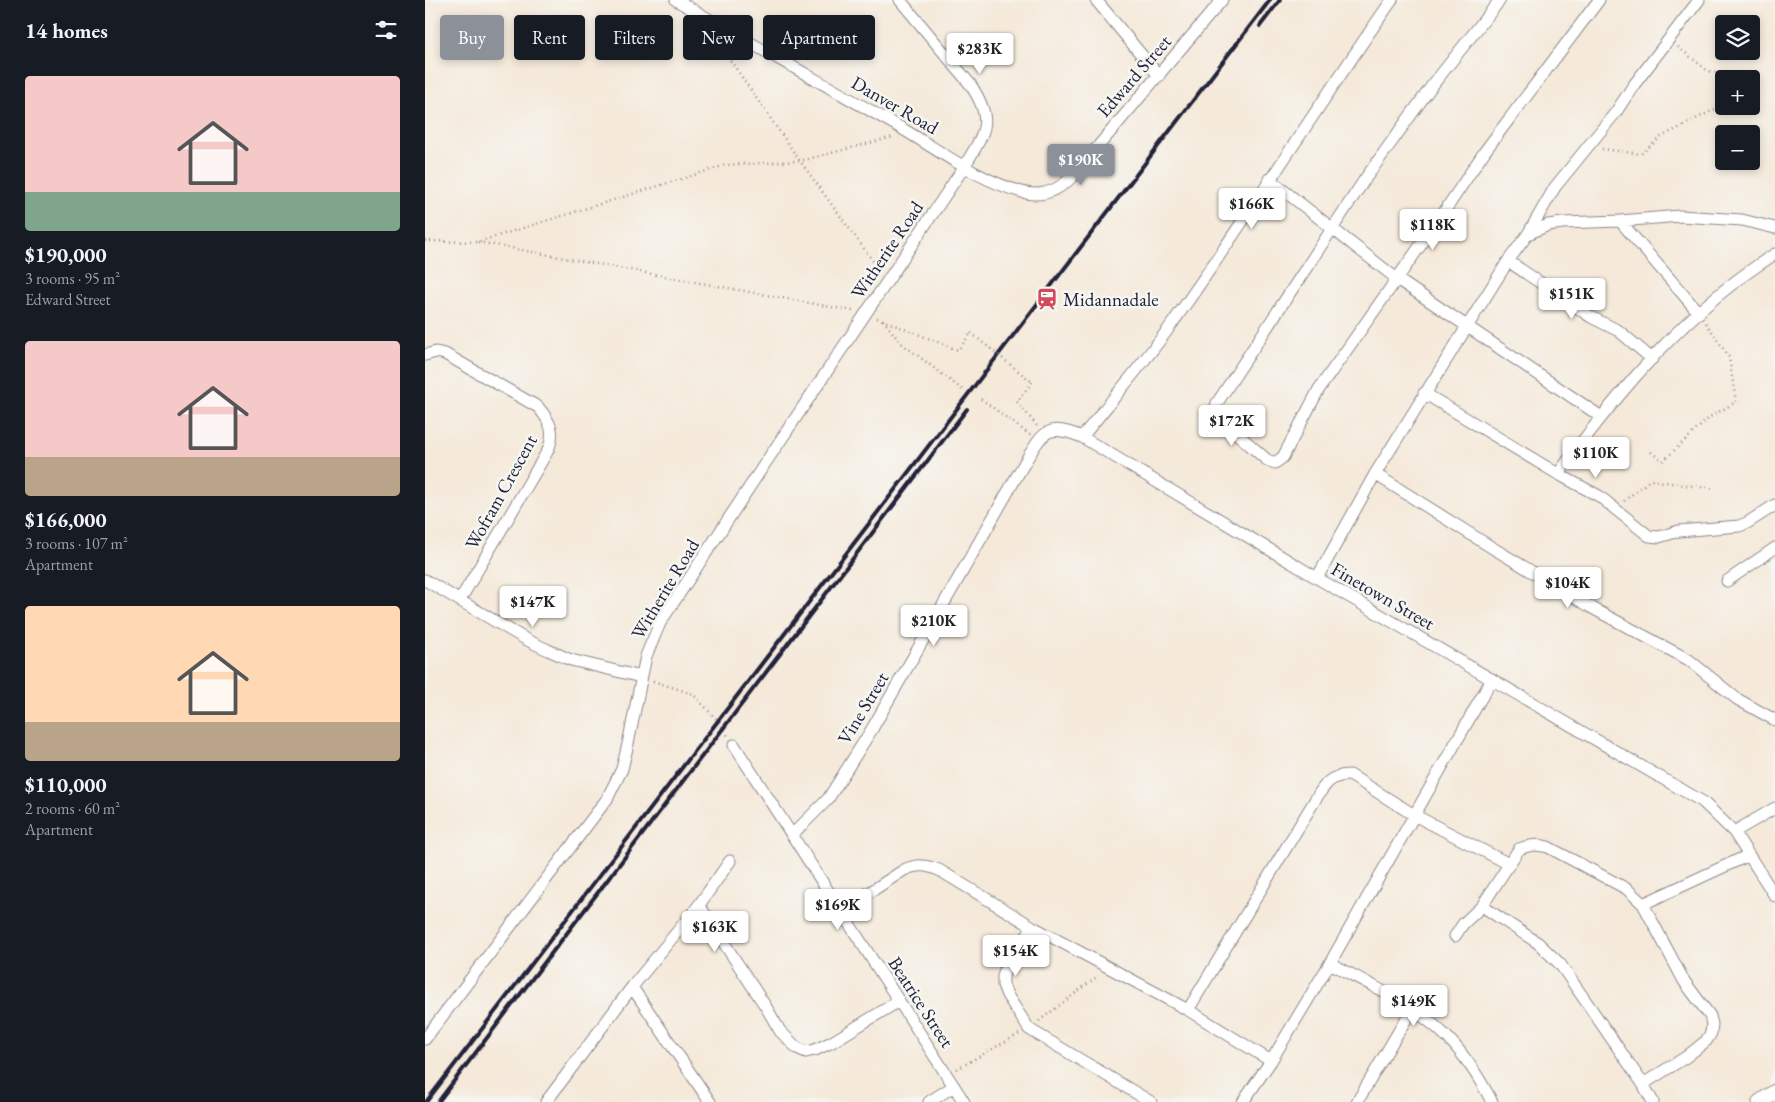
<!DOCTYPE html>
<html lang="en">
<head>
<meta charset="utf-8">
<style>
  :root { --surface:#171b24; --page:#20242c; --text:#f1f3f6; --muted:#9ea1a6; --accent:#8c9099 }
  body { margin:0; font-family:"EB Garamond",serif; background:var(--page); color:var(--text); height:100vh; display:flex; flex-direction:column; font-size:19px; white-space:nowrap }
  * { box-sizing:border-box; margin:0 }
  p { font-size:16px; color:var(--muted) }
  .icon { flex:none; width:28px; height:28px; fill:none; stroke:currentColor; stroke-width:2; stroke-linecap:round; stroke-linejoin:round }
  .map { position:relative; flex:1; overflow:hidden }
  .panel { display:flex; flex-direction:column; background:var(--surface); width:425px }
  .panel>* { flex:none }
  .guide { position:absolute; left:15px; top:15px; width:475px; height:45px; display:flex; gap:10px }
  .controls { position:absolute; left:1290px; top:15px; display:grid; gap:10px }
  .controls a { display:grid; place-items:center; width:45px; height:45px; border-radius:5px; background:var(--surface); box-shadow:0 2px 8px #0003; font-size:25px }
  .price { position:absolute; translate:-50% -42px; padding:0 11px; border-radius:5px; background:#fff; color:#222; font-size:16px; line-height:32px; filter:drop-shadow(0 1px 2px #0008) }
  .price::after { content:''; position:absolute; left:50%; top:30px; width:15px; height:11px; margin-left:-8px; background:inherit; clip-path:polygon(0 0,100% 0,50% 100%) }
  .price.selected { background:var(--accent); color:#fff }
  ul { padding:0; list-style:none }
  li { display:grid; align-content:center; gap:10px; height:265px; padding:0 25px }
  li span { display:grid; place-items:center; height:155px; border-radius:5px; color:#555 }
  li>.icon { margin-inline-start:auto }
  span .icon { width:90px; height:90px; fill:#fffc; stroke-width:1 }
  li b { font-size:21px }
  h2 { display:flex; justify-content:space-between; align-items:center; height:60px; padding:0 25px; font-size:21px }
  .tag { padding:0 18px; border-radius:5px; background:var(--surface); box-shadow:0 2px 8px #0003; font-size:18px; line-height:45px }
  .tag.selected { background:var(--accent); color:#fff }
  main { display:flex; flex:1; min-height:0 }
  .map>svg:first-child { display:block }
</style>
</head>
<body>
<main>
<section class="panel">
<h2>14 homes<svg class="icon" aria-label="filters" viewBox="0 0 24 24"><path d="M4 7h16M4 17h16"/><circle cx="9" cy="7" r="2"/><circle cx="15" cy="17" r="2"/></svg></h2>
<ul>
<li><span style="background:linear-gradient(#f6c9c9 75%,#7fa58c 0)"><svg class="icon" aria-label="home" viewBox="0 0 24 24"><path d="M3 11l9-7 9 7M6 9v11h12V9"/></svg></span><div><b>$190,000</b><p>3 rooms · 95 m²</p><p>Edward Street</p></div></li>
<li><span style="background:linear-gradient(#f6c9c9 75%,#b9a48a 0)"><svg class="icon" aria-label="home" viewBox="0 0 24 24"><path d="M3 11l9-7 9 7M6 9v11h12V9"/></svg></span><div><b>$166,000</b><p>3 rooms · 107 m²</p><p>Apartment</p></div></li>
<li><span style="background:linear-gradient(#ffd9b3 75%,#b9a48a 0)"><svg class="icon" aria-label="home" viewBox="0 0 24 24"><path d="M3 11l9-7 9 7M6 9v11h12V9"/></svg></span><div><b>$110,000</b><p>2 rooms · 60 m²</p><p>Apartment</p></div></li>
</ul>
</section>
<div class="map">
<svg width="1350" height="1102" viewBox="0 0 1350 1102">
  <rect width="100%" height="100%" fill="#f6f6f2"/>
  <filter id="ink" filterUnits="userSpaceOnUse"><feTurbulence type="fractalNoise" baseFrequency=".02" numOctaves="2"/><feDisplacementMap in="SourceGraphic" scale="10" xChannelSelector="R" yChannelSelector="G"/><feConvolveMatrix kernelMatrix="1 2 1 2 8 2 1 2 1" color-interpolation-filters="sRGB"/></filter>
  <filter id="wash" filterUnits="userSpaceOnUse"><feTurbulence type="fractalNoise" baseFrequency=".0096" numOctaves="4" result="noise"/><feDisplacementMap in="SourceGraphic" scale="20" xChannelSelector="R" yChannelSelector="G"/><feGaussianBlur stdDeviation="1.12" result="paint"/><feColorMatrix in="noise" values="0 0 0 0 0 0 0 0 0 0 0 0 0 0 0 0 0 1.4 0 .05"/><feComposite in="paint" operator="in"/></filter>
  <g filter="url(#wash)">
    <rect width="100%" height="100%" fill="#f5e9d9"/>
  </g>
  <g filter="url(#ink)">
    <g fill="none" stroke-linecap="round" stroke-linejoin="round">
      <!-- street casing -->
      <g stroke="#8c868a" stroke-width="13">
        <path id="street" d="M251,0C326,44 401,85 476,128C515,151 553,180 597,192C617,198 634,190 648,176L797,0
          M671,0L734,76
          M1075,0L1006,87L940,179L792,403L790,409L794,418L842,460L850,463L858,457L894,389L1017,215L1060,151L1174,0
          M844,179L972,279L1175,416
          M1195,221L1274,313
          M1103,234L1123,225L1138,223L1195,221L1255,216L1317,220L1350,228
          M1083,261L1166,317L1194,331L1227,359
          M0,355L11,352L20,354L113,407C126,422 131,433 122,452L35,600
          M999,393L1133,474L1174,496L1224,536L1234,537L1254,531L1314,526L1322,523L1350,505
          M657,437C686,401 717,365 744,328C821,220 891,108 967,0
          M950,474L1066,547L1169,609L1264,660L1312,699L1350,720
          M1133,474C1194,391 1262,309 1350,254
          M892,578L950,474L1083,261L1103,234L1130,187L1191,112L1208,86L1274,0
          M0,580L102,640L123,650L146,660L216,677
          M1302,581L1350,548
          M309,745L539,1102
          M1309,832L1350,808
          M367,835L403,799L447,729L600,462C618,433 621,422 657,437L892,578L1278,802L1309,832L1350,896
          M1218,904L1259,981L1285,1016L1287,1024L1286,1033L1281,1041L1261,1057L1218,1084
          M274,905L305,861
          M416,911L479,870C492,864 501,865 514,870L608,927L763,1010L846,1061
          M608,927L580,969L578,976V985L582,995L604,1029L726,1102
          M1030,936L1038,924L1057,906
          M905,963C945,985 991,1005 1024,1039C1041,1057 1055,1079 1067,1102
          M207,987L285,1102
          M763,1010L890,800C900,784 905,775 925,775L989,815L1084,864
          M0,1039L182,799L197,769L203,744L221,656L235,623L337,468L539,167C560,132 570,121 545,84L475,0
          M121,1102L207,987L274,905L341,1007L355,1031L372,1048L381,1052L390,1050L407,1042L474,1001
          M504,1102L529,1086
          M818,1102L846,1061L905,963L1067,679
          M932,1102L987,1009
          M1228,1102L1218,1084L1135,964L1113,943L1057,906L1094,849C1105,845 1112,844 1123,847L1202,889L1218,904L1324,855"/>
      </g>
      <!-- secondary casing -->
      <g stroke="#8c868a" stroke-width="17">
        <path id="secondary" d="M1335,1102L1350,1092"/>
      </g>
      <!-- path -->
      <path stroke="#8c868a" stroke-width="2.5" stroke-dasharray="1 4" stroke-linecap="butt" d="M284,33L296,47L375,161L456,272
        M1253,47L1283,71L1310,76V79
        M1177,149L1216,154L1236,137L1294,107L1299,102
        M0,241L53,242L301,165L375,161L468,137
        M53,242L428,311
        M452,318L533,350L546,333
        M458,320L475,342L539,391
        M607,382L592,402L613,427
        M556,399L605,435
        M1226,452L1238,461L1285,417L1311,402L1304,357L1281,323
        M1199,501L1225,480L1289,489
        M228,681L268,694L293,721L303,736
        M614,1021L673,976
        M532,1069L594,1034"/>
      <!-- street -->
      <use href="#street" stroke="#fff" stroke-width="11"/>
      <!-- secondary -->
      <use href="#secondary" stroke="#fff" stroke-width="15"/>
      <!-- rail -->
      <path stroke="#22223b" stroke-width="4" d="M835,26L855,0
        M1,1102L845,0
        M13,1102L542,409"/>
      <!-- path-bridge -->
      <path stroke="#8c868a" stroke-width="2.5" stroke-dasharray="1 4" stroke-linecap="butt" d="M546,333L607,382"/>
    </g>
  </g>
  <!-- icons -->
  <defs>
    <g id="station-bare" transform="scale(1.725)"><path d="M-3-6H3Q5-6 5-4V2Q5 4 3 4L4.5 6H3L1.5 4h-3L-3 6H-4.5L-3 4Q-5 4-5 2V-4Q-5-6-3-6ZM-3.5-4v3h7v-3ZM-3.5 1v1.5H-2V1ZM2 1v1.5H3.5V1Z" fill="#d1495b" stroke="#f6f6f2" stroke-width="2.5" paint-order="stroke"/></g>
  </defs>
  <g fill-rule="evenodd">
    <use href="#station-bare" x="622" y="299"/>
  </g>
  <g text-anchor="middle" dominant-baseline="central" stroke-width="5" stroke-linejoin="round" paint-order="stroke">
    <!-- street labels -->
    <g font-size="19" fill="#22223b" stroke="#f6f6f2">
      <text transform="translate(709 76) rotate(-49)">Edward Street</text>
      <text transform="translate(470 105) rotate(30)">Danver Road</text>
      <text transform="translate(462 250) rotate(-56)">Witherite Road</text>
      <text transform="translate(76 492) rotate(-61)">Wofram Crescent</text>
      <text transform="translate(240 589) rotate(-59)">Witherite Road</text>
      <text transform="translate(958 596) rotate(30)">Finetown Street</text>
      <text transform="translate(438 708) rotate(-59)">Vine Street</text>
      <text transform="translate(496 1002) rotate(57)">Beatrice Street</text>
    </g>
    <!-- poi labels -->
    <g font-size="19" fill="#22223b" stroke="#f6f6f2" text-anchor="start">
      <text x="638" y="299">Midannadale</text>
    </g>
  </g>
</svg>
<div class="controls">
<a><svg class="icon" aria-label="layers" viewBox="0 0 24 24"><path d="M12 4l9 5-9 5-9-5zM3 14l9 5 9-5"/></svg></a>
<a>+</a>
<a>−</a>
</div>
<b class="price" style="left:555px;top:75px">$283K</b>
<b class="price selected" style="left:656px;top:186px">$190K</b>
<b class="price" style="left:827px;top:230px">$166K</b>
<b class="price" style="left:1008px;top:251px">$118K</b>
<b class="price" style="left:1147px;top:320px">$151K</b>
<b class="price" style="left:807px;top:447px">$172K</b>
<b class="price" style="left:1171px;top:479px">$110K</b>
<b class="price" style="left:1143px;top:609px">$104K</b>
<b class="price" style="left:108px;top:628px">$147K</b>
<b class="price" style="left:509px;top:647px">$210K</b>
<b class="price" style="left:413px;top:931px">$169K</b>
<b class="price" style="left:290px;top:953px">$163K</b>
<b class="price" style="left:591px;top:977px">$154K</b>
<b class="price" style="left:989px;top:1027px">$149K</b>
<div class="guide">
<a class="tag selected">Buy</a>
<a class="tag">Rent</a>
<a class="tag">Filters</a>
<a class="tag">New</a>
<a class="tag">Apartment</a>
</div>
</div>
</main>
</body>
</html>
